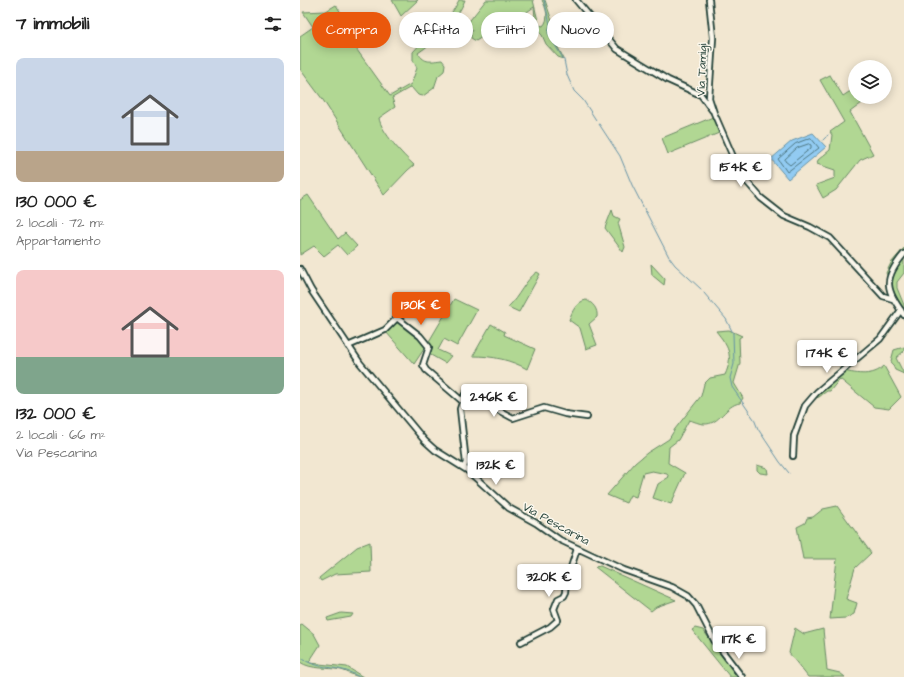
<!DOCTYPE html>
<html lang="it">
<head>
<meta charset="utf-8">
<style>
  :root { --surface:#fff; --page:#f6f6f6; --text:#222; --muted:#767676; --accent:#ea580c }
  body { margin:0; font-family:"Architects Daughter",sans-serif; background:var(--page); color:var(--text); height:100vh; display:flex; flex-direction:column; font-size:15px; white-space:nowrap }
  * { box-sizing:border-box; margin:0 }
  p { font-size:13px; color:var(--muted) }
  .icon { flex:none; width:22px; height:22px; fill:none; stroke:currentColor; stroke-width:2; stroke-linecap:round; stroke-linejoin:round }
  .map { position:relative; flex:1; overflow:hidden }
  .panel { display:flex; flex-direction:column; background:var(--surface); width:300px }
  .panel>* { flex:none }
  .banner { position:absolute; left:12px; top:12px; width:380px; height:36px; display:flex; gap:8px }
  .controls { position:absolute; left:548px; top:60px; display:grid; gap:8px }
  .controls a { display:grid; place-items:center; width:44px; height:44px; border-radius:50%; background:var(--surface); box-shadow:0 2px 10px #0003; font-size:20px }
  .price { position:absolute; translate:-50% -34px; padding:0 9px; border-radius:4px; background:#fff; color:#222; font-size:13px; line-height:26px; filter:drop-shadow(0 1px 2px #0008) }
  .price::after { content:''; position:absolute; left:50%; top:24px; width:12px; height:9px; margin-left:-6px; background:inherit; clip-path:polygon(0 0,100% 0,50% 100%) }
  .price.selected { background:var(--accent); color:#fff }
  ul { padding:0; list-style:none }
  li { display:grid; align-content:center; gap:8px; height:212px; padding:0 16px }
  li span { display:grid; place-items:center; height:124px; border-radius:8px; color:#555 }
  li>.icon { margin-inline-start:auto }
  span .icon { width:72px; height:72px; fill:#fffc; stroke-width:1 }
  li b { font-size:17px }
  h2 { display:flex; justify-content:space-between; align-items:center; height:48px; padding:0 16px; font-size:17px }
  .chip { padding:0 14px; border-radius:18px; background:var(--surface); box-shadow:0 2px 10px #0003; font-size:14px; line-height:36px }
  .chip.selected { background:var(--accent); color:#fff }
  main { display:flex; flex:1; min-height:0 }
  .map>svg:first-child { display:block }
</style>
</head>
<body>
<main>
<section class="panel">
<h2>7 immobili<svg class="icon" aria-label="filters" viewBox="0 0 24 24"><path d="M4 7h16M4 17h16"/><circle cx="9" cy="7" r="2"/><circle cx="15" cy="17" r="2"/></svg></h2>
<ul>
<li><span style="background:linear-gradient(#c9d6e8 75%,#b9a48a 0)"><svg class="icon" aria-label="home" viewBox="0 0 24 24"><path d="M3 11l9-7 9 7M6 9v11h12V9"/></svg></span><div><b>130 000 €</b><p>2 locali · 72 m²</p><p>Appartamento</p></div></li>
<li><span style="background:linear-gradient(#f6c9c9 70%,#7fa58c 0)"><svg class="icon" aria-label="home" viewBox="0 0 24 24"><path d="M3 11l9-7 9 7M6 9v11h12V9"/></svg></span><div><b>132 000 €</b><p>2 locali · 66 m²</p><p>Via Pescarina</p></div></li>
</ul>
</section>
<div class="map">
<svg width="604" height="677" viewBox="0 0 604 677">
  <rect width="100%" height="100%" fill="#f2e7d1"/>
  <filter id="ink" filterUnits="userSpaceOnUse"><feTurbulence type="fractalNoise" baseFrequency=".025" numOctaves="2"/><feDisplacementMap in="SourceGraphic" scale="8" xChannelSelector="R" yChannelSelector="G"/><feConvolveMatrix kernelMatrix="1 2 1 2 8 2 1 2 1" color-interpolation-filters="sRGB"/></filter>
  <g filter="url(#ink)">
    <!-- green -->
    <path fill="#b1d793" stroke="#688a64" d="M92,0H118L101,16Z
      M159,0H165C157,21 136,41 118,53C125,64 131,61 142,60L145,64L144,71L138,76L134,88L123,96L118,95L111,87L92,98L95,107L79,118C81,132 104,156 114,165L108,170L84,195L23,100L0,69V36L13,27L3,12L26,11L36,5L45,19L36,24L46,39L52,43L90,96L111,84L117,68L113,60V52C128,34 149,23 159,0Z
      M186,0H233L239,25L243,26C250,19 246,8 242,0H245L254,27L251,34L264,59L258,57L246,44L242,35L236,29L234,7L211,23L197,27L176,41L171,38V33L173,30L170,28L158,39H155Z
      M530,75L543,96L555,88V97H570L550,112L573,154L560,160L536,190L523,198L516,185L535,178V170L517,164L518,160L530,150L532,135L530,132L544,122L520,80Z
      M413,117L419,133L368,154L362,138Z
      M8,195L38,239L45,233L57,246L47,255L38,245L24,256L14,246L0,255V200Z
      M312,210L314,216L320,219L318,223L325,247L323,252L305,228Z
      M604,248V273L597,282V288L604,305V310C594,299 593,285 586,273L591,263Z
      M351,264L365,279L364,285L352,275Z
      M237,272L240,274L219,312L208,307C219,297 225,280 237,272Z
      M154,299L177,310L157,346L144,339L138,350L151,356L145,363L129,354L128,343Z
      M286,300C293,303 298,309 297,317L289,324L297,345L286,349L280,328L269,320C272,312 276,302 286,300Z
      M97,320L126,346L114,364L86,332Z
      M191,324L205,332L204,335L235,349L227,369C211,360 193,356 173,356Z
      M429,330L442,336L439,338L440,363L434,383L443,398L440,403C425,405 420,425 404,424C399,424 394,421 389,420L378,440L369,447L368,463L385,473L371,504L353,498L358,484L369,477L367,474L352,471L343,473L336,497L330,495L326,503L307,495L335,463L347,453L369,439L375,429L401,396L404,384L410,378L425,375C434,355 428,346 416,331Z
      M604,347V351L596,358L604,374L595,370L591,361L594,350Z
      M584,366L601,397L589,409L574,407L540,379L530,391H527L519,397L515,398L544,371C557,374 573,377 584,366Z
      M457,465L467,468L468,474L460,473L457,470Z
      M537,506L571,553L555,568L546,599L557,603L554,614L546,618L530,619L537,559H503L497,527L505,523L507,518L513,517L523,509Z
      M70,542L71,572L35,574L21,581L19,578L57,547Z
      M300,566L376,600L356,607L351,611L295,567Z
      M41,613L53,614L51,617L28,621L27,618Z
      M2,624L14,634L20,645L9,662L10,663L47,667L63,677C54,677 49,672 41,670C28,667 11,670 0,662V625Z
      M395,628L403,630L437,677H430L392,630Z
      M495,628L504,634L523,629L527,670L540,673L545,677H508L489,653Z"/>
    <!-- water -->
    <path fill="#92cbf2" stroke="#6492a6" d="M513,133L526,147L488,179L471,159L492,141Z"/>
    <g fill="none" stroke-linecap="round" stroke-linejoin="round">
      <!-- shore -->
      <path stroke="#4d7680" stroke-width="1" d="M511,138L519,148L487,172L478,159L495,144Z
        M509,144L511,145V148L490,165L485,161V159L497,148Z"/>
      <!-- stream -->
      <path stroke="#6492a6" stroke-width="1" d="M244,0L250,24L248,33L264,60L267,75L274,91L283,100L296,120
        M299,124L320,156L332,185L369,257L375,265L401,289
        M527,136L528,135
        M523,140L526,137
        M404,293L426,319L433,333L434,364L430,378L432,387L454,419L458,429L480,462L489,473
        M0,657C19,672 38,663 59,677"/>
      <!-- minor casing -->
      <g stroke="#1f3d34" stroke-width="8">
        <path id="minor" d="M276,0L317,49L368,80L401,95L412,110
          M409,0L413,38L409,98L414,113L441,175L461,198L484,216L510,227L530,238L583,296L593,299
          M604,254C582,280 586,289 604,315
          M0,269L11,290L60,363L125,441L135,450L167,470L209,508L236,523L260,540L324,570L372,587L388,596L396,605L414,640L442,677
          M48,346L85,330L97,318L120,336L129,347L123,365L126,370L161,400
          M493,456L494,436L505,406L517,392L580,339L601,310
          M164,467L166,463L160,409L165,394L170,395L213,418L244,408L265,414L287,417
          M221,642L250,627L258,620L254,609L258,599L264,596L266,592L267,580L277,549"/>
      </g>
      <!-- minor -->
      <use href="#minor" stroke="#fbf7ec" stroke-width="4.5"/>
    </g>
  </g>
  <g text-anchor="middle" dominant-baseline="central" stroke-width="3" stroke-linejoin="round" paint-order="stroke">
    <!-- street labels -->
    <g font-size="12" fill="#1f3d34" stroke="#fbf7ec">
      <text transform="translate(402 70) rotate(-88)">Via Tamigi</text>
      <text transform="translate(256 524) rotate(29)">Via Pescarina</text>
    </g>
  </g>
</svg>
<div class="controls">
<a><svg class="icon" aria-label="layers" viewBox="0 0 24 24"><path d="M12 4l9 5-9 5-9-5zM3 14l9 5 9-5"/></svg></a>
</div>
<b class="price" style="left:441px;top:188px">154K €</b>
<b class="price selected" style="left:121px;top:326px">130K €</b>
<b class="price" style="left:527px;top:374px">174K €</b>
<b class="price" style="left:194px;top:418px">246K €</b>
<b class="price" style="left:196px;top:486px">132K €</b>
<b class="price" style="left:249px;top:598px">320K €</b>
<b class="price" style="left:439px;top:660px">117K €</b>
<div class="banner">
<a class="chip selected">Compra</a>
<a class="chip">Affitta</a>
<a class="chip">Filtri</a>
<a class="chip">Nuovo</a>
</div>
</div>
</main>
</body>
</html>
